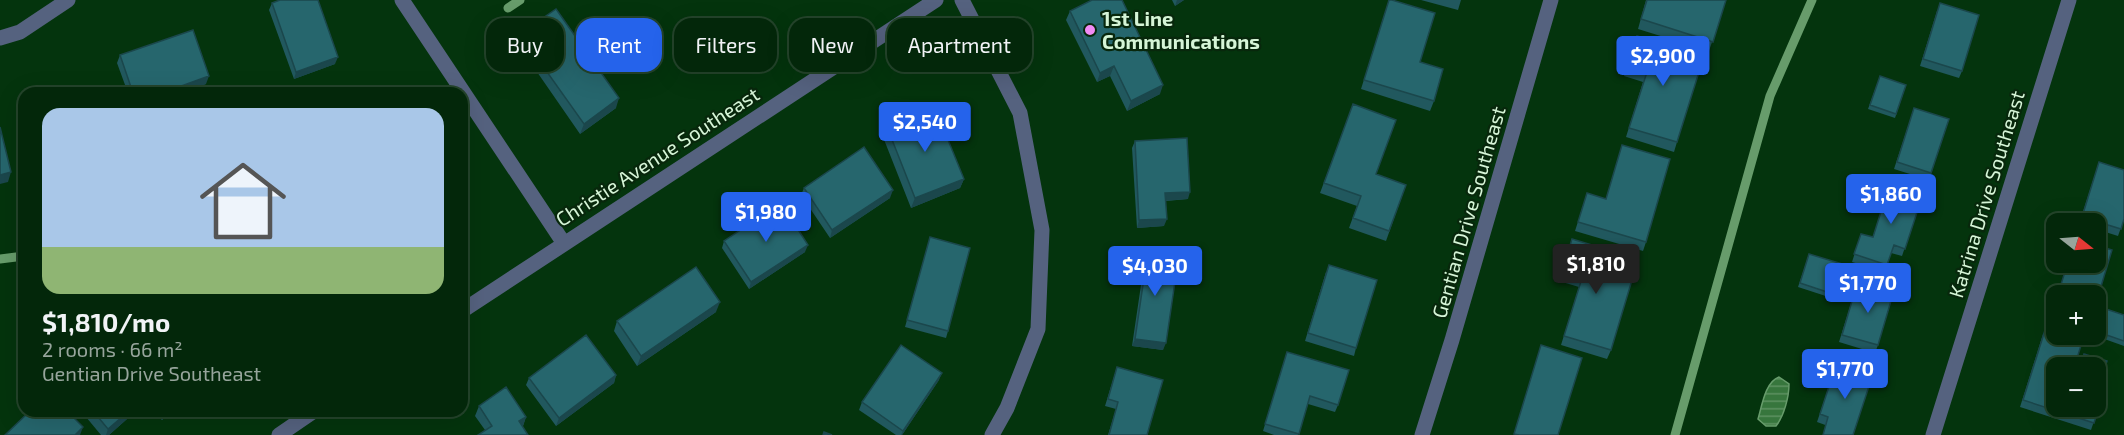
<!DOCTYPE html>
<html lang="en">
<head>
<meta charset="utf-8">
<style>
  :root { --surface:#03270a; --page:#113318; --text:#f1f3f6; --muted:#97a59c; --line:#24442b; --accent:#2563eb }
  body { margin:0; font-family:"Exo 2",sans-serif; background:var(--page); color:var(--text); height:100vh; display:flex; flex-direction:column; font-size:22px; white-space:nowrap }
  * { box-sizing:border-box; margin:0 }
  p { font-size:20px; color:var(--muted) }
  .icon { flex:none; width:33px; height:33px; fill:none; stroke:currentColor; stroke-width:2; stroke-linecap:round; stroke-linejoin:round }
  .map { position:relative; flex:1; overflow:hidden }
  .details { position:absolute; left:18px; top:87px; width:450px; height:330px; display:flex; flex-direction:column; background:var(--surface); border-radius:18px; box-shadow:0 6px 24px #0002,0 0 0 2px var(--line) }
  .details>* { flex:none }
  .top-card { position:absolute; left:486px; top:18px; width:570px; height:54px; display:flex; gap:12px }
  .needle { width:39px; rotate:107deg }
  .tools { position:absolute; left:2046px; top:213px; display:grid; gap:12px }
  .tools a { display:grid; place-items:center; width:60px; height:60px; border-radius:12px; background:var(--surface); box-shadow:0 6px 24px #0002,0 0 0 2px var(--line); font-size:30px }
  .price { position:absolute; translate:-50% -51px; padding:0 14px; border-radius:6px; background:var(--accent); color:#fff; font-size:20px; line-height:39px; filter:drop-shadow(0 2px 3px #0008) }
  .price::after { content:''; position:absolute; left:50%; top:36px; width:18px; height:14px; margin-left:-9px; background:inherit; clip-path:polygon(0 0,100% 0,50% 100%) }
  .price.active { background:#222; color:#fff }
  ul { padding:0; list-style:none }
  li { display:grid; align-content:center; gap:12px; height:318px; padding:0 24px }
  li span { display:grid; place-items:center; height:186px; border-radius:18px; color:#555 }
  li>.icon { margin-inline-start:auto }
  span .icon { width:108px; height:108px; fill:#fffc; stroke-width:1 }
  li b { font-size:26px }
  .tag { padding:0 21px; border-radius:18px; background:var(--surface); box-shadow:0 6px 24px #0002,0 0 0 2px var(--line); font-size:21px; line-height:54px }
  .tag.active { background:var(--accent); color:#fff }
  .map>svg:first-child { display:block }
</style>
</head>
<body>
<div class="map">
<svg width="2124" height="435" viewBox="0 0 2124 435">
  <defs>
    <pattern id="water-rules" width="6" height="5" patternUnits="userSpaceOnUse" patternTransform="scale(1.5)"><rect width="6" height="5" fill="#37763d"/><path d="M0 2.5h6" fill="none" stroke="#5d9161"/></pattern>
  </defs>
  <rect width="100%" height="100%" fill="#04340d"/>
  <!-- water -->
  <path fill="url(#water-rules)" stroke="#679c6b" stroke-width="1.5" d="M1779,377L1789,384C1789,397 1784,416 1776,426H1766L1758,419C1762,406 1765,382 1779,377Z"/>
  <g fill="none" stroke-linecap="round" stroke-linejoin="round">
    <!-- stream -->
    <path stroke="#679c6b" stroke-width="9" d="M508,8L520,0
      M0,259L24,256
      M1675,435L1770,96L1812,0"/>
    <!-- street -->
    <path stroke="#55627f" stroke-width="15" d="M402,0L563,242
      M962,0L1020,113L1042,230L1038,329L1007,408L992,435
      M0,38L20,32L68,0
      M462,311L936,0
      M279,435L314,411
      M1422,435L1452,340L1551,0
      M1933,435L2069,0"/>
  </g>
  <!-- wall -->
  <path fill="#21585e" d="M1172,0H1184L1175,6Z
    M1389,0L1420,62L1434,101L1430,111L1361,89Z
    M1421,0H1461L1458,10Z
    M1646,0H1726L1709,51L1638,29Z
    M272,3L335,64L294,79L269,10Z
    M1070,11L1160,94L1127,111L1110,76L1097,82L1066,20Z
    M1937,11L1962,71L1959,78L1920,66Z
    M520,34L616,108L580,134L517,43Z
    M1637,36L1677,142L1674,152L1626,137L1643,82L1624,76Z
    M120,55L206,84L180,93H128L117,63Z
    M1880,76L1906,85L1895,118L1868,109Z
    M1353,104L1376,174L1406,185L1386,241L1349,228L1357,206L1320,193Z
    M1914,108L1949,119L1929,180L1894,169Z
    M887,127L964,179L960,188L911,208L883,137Z
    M1135,141L1188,199L1166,201L1164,226L1137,228L1132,148Z
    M1622,145L1646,242L1643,251L1575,231L1587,193L1606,199Z
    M2099,162L2124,219L2118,236L2096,229V224H2079Z
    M804,188L890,198L830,238L801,195Z
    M1923,194L1902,256L1891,253L1885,272L1852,262L1861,234L1872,237Z
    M930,237L948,331L946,338L905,327Z
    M1572,239L1599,259L1611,350L1607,359L1561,345L1579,287L1559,281Z
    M724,241L805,252L749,289L722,248Z
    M1809,254L1849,266L1838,300L1798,287Z
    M1134,255L1178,261L1163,350L1132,346L1141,285L1128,283L1131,262Z
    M1326,272L1356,348L1354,356L1305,341Z
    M1857,284L1878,345L1875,353L1839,342Z
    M2106,309L2124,315V346L2096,336Z
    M716,312L637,366L614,331L617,321Z
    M2043,334L2056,406L2103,395L2091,430L2020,407Z
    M1285,359L1338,405L1335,412L1308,404L1298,435H1274L1263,431Z
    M2107,361L2098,389L2096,388V368Z
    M1837,362L1853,435L1817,422Z
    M1117,367L1147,435H1108L1116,409L1105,406Z
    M616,375L614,383L556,426L526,385L529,378Z
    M939,380L902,435H896L859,410L862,402Z
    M479,406L526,417L523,426L485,430L475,416Z
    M81,411H136L109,435H101Z
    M153,411H172L162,420Z"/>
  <!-- shaded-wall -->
  <path fill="#1b474c" d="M1177,0H1184L1175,6Z
    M338,57L335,64L294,79L296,72Z
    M1114,66L1110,76L1097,82L1100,73Z
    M209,76L206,84L180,93H162Z
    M1163,85L1160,94L1127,111L1131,101Z
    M619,98L616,108L580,134L584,124Z
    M11,172L8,182L0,184V175Z
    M964,179L960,188L911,208L915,198Z
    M893,190L890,198L830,238L832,230Z
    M1190,192L1188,199L1162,201L1165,193Z
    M1167,219L1164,226L1137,228L1139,220Z
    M808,245L805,252L749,289L751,282Z
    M720,302L716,312L637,366L641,356Z
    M1135,339L1166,343L1163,350L1132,346Z
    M942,373L939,380L902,435H901L903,431Z
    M616,375L614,383L556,426L559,418Z
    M129,411H136L109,435H106L108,429Z
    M165,411H172L162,420Z
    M526,417L523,426L519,421Z
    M83,427L80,435H75Z"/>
  <!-- building -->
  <path fill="#26666d" stroke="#1b474c" stroke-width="1.5" d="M280,0H318L338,57L296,72L272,3Z
    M1092,0H1122L1163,85L1131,101L1114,66L1100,73L1070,11Z
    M1389,0H1392L1435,13L1420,62L1443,69L1434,101L1364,80Z
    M1647,0H1726L1713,42L1641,19Z
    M1940,3L1979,15L1962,71L1923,59Z
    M556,9L619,98L584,124L520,34Z
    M193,30L209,76L162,93H133L120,55Z
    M1637,36L1704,56L1677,142L1629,128L1647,72L1627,66Z
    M1880,76L1906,85L1896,114L1870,105Z
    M1353,104L1396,120L1376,174L1406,185L1389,231L1353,218L1361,196L1324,183Z
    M935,108L964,179L915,198L887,127Z
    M1914,108L1949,119L1931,173L1897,162Z
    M0,127L11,172L0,175Z
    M1187,138L1190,192L1165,193L1167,219L1139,220L1135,141Z
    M1622,145L1670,159L1646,242L1578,222L1587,193L1606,199Z
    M864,147L893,190L832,230L804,188Z
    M2099,162L2124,170V219L2121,229L2082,217Z
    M1890,183L1923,194L1905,249L1894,245L1887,265L1854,254L1861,234L1873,237Z
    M781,203L808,245L751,282L724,241Z
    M930,237L970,248L948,331L907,320Z
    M1572,239L1602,248L1599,259L1635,270L1611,350L1564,336L1582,278L1562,272Z
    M2096,245L2112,250L2096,303V296H2062L2058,294L2068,262H2096Z
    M1809,254L1849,266L1839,296L1800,283Z
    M1134,255L1178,261L1166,343L1135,339L1144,278L1131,276Z
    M1329,265L1377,280L1356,348L1308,333Z
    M696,267L720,302L641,356L617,321Z
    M1857,284L1893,294L1878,345L1842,335Z
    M2106,309L2124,315V341L2098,332Z
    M2046,327L2056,330V334H2069L2083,339L2074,368H2056V406H2096V393L2103,395L2094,423L2023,400Z
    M586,335L616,375L559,418L529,378Z
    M901,345L942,373L903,431L862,402Z
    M1541,345L1582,358L1558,435H1519L1514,434Z
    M1287,352L1349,370L1338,405L1310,396L1299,434L1265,424Z
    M2084,354L2107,361L2100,384L2096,383V368H2080Z
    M1837,362L1873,374L1853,435H1823L1828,417L1820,414Z
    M1117,367L1163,380L1147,435H1109L1118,402L1108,399Z
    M506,387L526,417L519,421L528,435H478L492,426L479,406Z
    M30,411H67L83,427L75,435H5Z
    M93,411H129L108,429Z
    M824,432L832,435H823Z"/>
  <!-- markers -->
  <circle fill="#f18bf5" stroke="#08270c" stroke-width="2" cx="1090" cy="30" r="6"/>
  <g text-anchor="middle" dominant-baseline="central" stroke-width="4.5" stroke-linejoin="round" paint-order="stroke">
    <!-- poi labels -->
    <g font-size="20" font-weight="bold" fill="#d6f5d7" stroke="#08270c" text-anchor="start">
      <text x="1102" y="18">1st Line<tspan x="1102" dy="23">Communications</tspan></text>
    </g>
    <!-- street labels -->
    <g font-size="20" fill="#d6f5d7" stroke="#08270c">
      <text transform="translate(657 156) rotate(-33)">Christie Avenue Southeast</text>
      <text transform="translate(1986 194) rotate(-73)">Katrina Drive Southeast</text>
      <text transform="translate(1468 212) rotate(-74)">Gentian Drive Southeast</text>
    </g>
  </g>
</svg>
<div class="tools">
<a><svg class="needle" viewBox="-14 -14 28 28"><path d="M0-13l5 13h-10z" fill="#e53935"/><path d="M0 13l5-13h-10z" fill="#97a59c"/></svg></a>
<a>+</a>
<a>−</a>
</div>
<b class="price" style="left:1663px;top:87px">$2,900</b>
<b class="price" style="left:925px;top:153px">$2,540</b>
<b class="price" style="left:1891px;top:225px">$1,860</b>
<b class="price" style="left:766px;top:243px">$1,980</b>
<b class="price active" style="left:1596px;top:295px">$1,810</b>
<b class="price" style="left:1155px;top:297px">$4,030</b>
<b class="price" style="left:1868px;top:314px">$1,770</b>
<b class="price" style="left:1845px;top:400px">$1,770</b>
<div class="top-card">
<a class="tag">Buy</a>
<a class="tag active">Rent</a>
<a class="tag">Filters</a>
<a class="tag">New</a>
<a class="tag">Apartment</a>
</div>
<section class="details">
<ul>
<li><span style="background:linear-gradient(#a9c7e8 75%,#8fb573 0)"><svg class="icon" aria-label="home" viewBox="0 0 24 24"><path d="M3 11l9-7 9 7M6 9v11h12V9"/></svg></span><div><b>$1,810/mo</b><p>2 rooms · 66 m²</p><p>Gentian Drive Southeast</p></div></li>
</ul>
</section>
</div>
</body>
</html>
